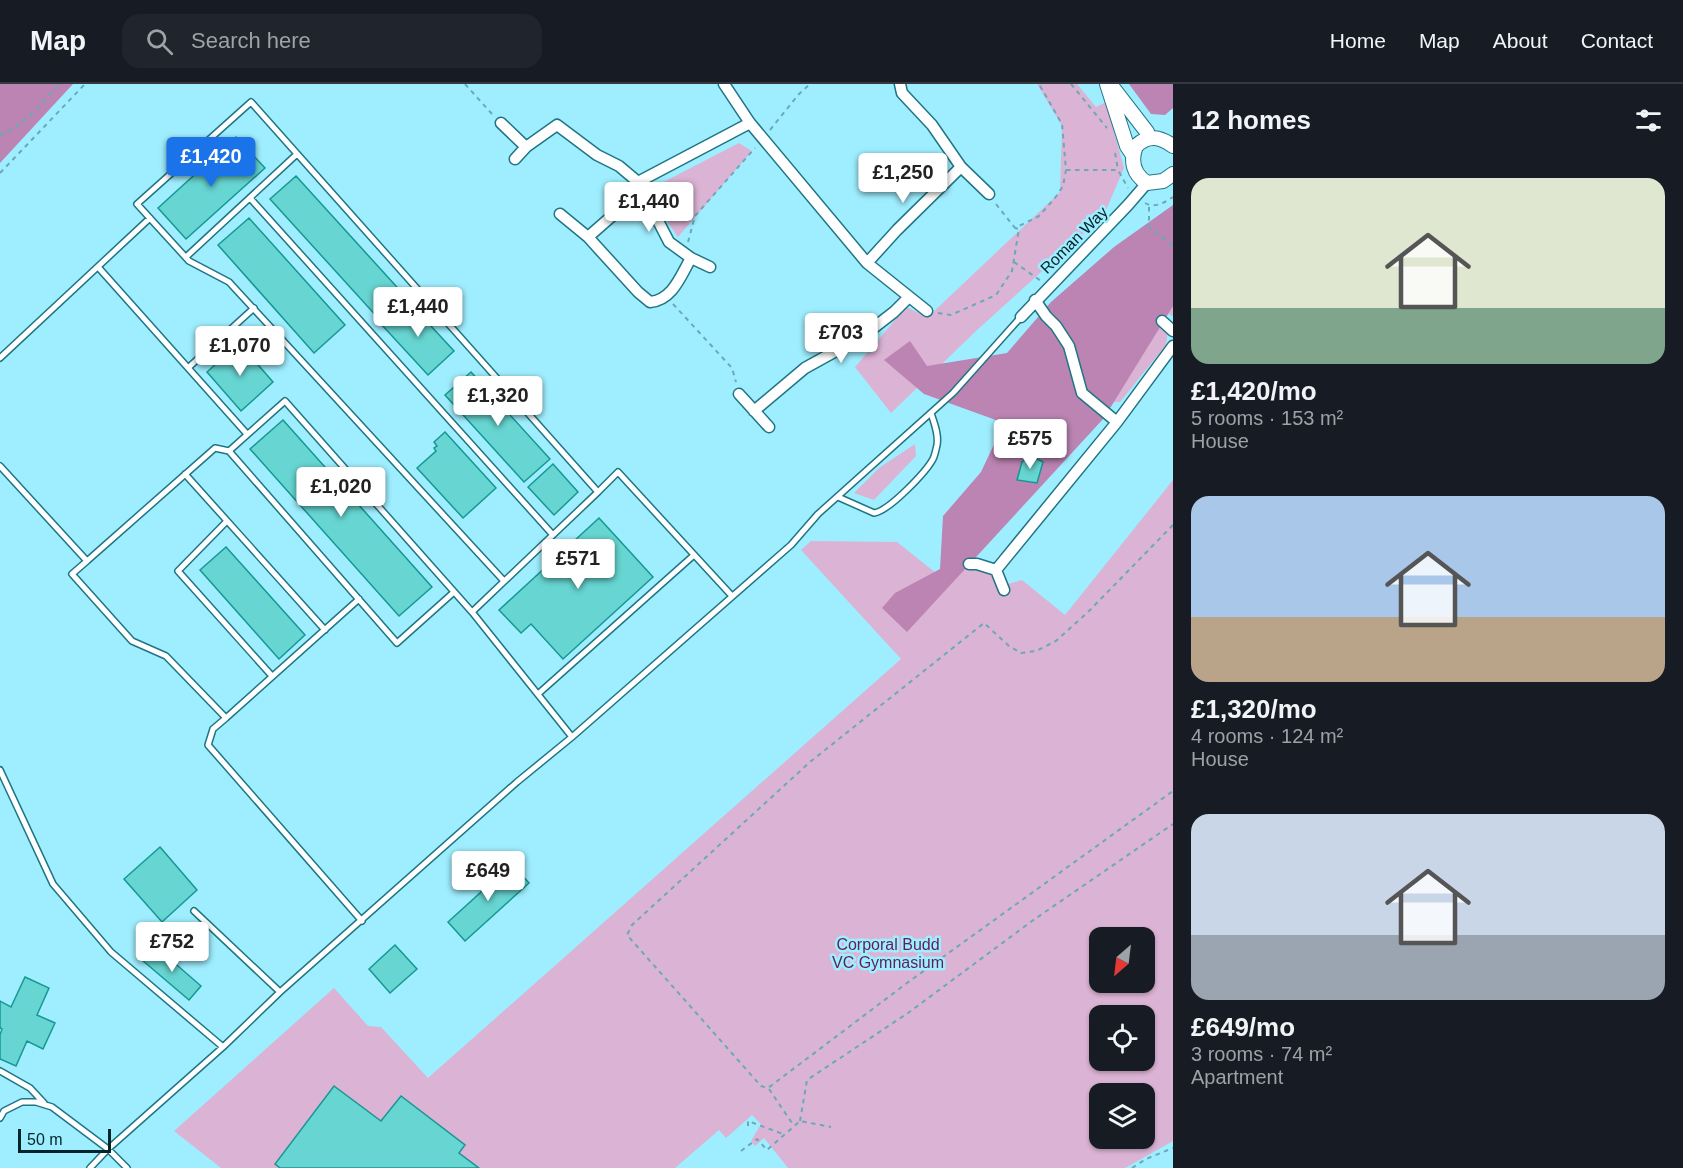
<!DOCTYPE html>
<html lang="en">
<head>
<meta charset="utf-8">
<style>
  :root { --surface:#171b24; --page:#20242c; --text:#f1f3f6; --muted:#9ea1a6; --line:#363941; --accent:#1a73e8 }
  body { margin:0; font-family:Helvetica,sans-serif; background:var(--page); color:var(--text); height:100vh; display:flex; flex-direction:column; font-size:22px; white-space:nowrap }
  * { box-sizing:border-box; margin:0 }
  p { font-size:20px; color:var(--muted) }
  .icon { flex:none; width:33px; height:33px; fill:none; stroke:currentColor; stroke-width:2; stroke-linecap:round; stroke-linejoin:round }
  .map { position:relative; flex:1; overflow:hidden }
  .panel { display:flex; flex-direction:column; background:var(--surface); width:510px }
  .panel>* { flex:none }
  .needle { width:39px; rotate:208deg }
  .fabs { position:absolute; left:1089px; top:843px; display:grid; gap:12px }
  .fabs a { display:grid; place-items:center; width:66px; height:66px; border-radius:12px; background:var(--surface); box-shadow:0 2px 4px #0004; font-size:30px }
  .scale { position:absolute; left:18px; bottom:15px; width:93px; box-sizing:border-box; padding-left:6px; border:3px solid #02242a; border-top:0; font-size:16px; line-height:21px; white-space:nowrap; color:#02242a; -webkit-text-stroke:4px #9feeff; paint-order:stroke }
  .price { position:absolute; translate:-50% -51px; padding:0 14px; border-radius:6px; background:#fff; color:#222; font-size:20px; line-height:39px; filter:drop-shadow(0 2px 3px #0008) }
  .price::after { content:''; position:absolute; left:50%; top:36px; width:18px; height:14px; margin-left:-9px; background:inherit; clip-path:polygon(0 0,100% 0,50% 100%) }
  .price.active { background:var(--accent); color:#fff }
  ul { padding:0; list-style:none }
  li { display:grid; align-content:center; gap:12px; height:318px; padding:0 18px }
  li span { display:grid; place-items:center; height:186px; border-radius:18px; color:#555 }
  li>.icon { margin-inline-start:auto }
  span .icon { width:108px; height:108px; fill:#fffc; stroke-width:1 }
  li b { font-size:26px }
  h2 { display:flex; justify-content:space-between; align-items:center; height:72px; padding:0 18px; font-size:26px }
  header { display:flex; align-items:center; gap:36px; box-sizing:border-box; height:84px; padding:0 30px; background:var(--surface); border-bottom:2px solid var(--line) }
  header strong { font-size:28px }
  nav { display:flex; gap:33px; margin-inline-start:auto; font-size:21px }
  .search { width:420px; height:54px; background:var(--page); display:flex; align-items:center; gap:15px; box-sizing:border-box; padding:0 21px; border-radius:18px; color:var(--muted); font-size:22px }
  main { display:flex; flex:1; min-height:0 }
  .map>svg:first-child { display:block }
</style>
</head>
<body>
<header>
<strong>Map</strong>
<div class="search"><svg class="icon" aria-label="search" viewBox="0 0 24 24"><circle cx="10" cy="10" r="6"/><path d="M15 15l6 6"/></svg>Search here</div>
<nav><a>Home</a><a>Map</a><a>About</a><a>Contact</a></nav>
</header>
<main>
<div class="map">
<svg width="1173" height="1084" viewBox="0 0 1173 1084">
  <rect width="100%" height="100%" fill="#9feeff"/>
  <!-- green -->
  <path fill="#dbb3d4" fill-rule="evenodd" d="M1037,0H1077L1096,23L1106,18L1124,84L1104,131L976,247L891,329L855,283L906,223L928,233L1060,108L1062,42Z
    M739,59L752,67L678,153L646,107Z
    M1173,191V232L1164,228L1168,247L1166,261L1120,318H1110Z
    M915,360L916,372L874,416L854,409L879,384Z
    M1173,396V1057L1125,1084H788L764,1054L755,1062L751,1057L761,1040L752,1031L726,1054L719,1046L675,1084H221L174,1047L334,904L368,942L381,943L428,994L901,575L801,466L811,457L897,458L946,497L971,480L985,482L1001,502L1022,496L1065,531ZM1100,854H1144V898H1100ZM1100,932H1144V976H1100ZM1100,1010H1144V1054H1100Z"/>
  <!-- forest -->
  <path fill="#bb84b2" d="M0,0H73L0,79Z
    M1129,0H1173V24L1165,31L1151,30Z
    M1173,121V222L1104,334L907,548L882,524L895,509L940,485L943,432L981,388L1004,339L924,310L884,276L910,257L927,282L1007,269L1051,218L1114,163Z"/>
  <!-- building -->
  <path fill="#67d5d1" stroke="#179794" stroke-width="1.5" d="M236,53L265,84L186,155L158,124Z
    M296,92L405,212L379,235L270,115Z
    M249,134L345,241L314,269L218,161Z
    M407,216L454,267L428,291L381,240Z
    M239,259L273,298L241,327L207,288Z
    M471,288L550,375L524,398L445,311Z
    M283,336L432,503L399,532L250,365Z
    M445,348L496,404L463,434L417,384L436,367L434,364L437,362L434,358Z
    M1031,372L1043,378L1037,399L1017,396L1022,378Z
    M553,380L578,408L554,431L528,403Z
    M599,434L653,493L563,575L531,540L521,549L499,526Z
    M226,463L305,551L279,575L200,486Z
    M160,763L197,806L162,838L124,795Z
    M512,780L529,799L465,857L448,838Z
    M395,861L417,885L390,909L369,885Z
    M155,862L201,902L189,916L142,876Z
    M25,893L49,904L37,931L55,939L43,965L27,957L16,982L0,975V951L2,945L0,944V917L11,923Z
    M334,1002L381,1037L401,1012L465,1061L459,1069L479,1084H280L275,1080Z"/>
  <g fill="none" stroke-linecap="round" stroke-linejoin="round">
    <!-- service casing -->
    <g stroke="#207584" stroke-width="8">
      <path id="service" d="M250,114L553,451
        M186,173L297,70
        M98,183L247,350
        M0,274L150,134
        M189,283L254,224
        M0,382L87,477L215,364L229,367
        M185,390L325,546
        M838,413L874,429C889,427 926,388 933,375C935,371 936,365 937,361C939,350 934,339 931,329
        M227,437L178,487L272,592
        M87,477L72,490L132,557L166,572L226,634L359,515
        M504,497L229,198L189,177L137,120L251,18L598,408L618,388L732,512
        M454,508L397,559L229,367L285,317L472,528L572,653
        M472,528L598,408
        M538,610L694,471
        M226,634L213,645L208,661L362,837
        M0,686L53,800L111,868L223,963
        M194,827L280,908
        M0,987L30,1004L44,1019
        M0,1034L4,1027L22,1018H36L52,1023L108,1065L127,1084
        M90,1084L108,1065L223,963L280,908L517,698L572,653L791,461L818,430L953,309L1021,233"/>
    </g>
    <!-- minor casing -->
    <g stroke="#207584" stroke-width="13">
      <path id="minor" d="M724,0L750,39L867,179L927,227
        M900,0L902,9L932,41L961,83L989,110
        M501,39L526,63L557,41L597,71L619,82L638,98L750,39
        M515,75L526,63
        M638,98L669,158L691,174L710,183
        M560,130L588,153
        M612,132L588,153L638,208L650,218C673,216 681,191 691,174
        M867,179L897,146L961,83
        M1021,233L1128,121L1147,99
        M1162,237L1173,247
        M739,310L769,343
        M754,327L805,284L863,252L894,228L909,213
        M1117,338L1173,262
        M969,480H977L996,486L1117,338L1082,309L1069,262L1056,242L1046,232L1035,216
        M996,486L1004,506"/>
    </g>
    <!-- tertiary casing -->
    <g stroke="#207584" stroke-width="16">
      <path id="tertiary" d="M1107,0L1127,62L1133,71
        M1110,0L1147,48L1148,54
        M1173,62C1160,53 1149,50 1136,62C1130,77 1133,90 1147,99L1163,97L1173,90"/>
    </g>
    <!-- path -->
    <path stroke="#6aa9b7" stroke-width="2" stroke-dasharray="4.5 4.5" stroke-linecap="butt" d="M465,0L492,30
      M1071,0L1107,44
      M770,46L799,10L810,0
      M0,51C23,42 43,19 59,0
      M1115,69L1118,86
      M1066,86H1118L1128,104
      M0,89L85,0
      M1145,119C1155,125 1165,118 1173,113
      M996,120L1015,144L1039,132L1055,114L1063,102L1066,86L1062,40L1039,0
      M1149,123V143L1173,162
      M688,158L695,132L755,64
      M1014,178L1041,197
      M673,220L732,284L736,298
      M938,229L951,231L996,211L1012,187L1019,145L1015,144
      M1173,441L1089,527L1056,557L1036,567L1021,569L1009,562L984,539L810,678L632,841L627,851L761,1002L768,1004L907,899L1173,707
      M769,1005L794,1042
      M800,1037L807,996L908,929L1032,837L1173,740
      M748,1042V1037L783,1050
      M741,1067L757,1055L767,1066L800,1037L831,1043
      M1132,1084L1146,1075L1173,1064"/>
    <!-- service -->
    <use href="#service" stroke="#fff" stroke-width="5"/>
    <!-- minor -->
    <use href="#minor" stroke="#fff" stroke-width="10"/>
    <!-- tertiary -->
    <use href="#tertiary" stroke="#fff" stroke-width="14"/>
  </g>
  <g text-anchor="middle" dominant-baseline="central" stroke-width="5" stroke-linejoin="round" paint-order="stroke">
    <!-- street labels -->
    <g font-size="16" fill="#02242a" stroke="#9feeff">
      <text transform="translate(1074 156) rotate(-45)">Roman Way</text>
    </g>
    <!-- park labels -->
    <g font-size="16" fill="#611e59" stroke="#9feeff">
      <text x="888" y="860">Corporal Budd<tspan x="888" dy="18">VC Gymnasium</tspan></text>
    </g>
  </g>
</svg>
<div class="fabs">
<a><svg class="needle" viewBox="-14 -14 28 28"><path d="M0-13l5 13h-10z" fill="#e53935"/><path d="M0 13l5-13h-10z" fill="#9ea1a6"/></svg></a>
<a><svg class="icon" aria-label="locate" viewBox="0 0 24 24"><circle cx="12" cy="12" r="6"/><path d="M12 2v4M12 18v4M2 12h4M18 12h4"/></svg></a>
<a><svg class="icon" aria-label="layers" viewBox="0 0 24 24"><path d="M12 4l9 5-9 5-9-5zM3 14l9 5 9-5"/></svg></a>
</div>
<div class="scale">50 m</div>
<b class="price active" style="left:211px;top:104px">£1,420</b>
<b class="price" style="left:903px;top:120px">£1,250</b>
<b class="price" style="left:649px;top:149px">£1,440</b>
<b class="price" style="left:418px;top:254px">£1,440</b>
<b class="price" style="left:841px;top:280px">£703</b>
<b class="price" style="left:240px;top:293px">£1,070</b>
<b class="price" style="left:498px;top:343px">£1,320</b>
<b class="price" style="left:1030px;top:386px">£575</b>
<b class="price" style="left:341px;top:434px">£1,020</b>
<b class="price" style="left:578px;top:506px">£571</b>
<b class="price" style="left:488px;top:818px">£649</b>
<b class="price" style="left:172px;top:889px">£752</b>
</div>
<section class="panel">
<h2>12 homes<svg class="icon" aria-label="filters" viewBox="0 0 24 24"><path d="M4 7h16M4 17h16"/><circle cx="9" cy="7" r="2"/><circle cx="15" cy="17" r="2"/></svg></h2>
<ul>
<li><span style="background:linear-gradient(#dfe7d0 70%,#7fa58c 0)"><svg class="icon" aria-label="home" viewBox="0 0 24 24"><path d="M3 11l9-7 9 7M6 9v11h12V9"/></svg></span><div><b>£1,420/mo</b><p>5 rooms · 153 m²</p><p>House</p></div></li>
<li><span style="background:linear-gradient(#a9c7e8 65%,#b9a48a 0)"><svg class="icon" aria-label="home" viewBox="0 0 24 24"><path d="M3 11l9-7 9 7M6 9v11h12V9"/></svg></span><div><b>£1,320/mo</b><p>4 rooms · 124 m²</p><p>House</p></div></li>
<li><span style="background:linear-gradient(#c9d6e8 65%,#9aa5b1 0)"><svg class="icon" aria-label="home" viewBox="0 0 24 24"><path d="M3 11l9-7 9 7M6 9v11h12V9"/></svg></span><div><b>£649/mo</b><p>3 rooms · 74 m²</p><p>Apartment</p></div></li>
</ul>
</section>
</main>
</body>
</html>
